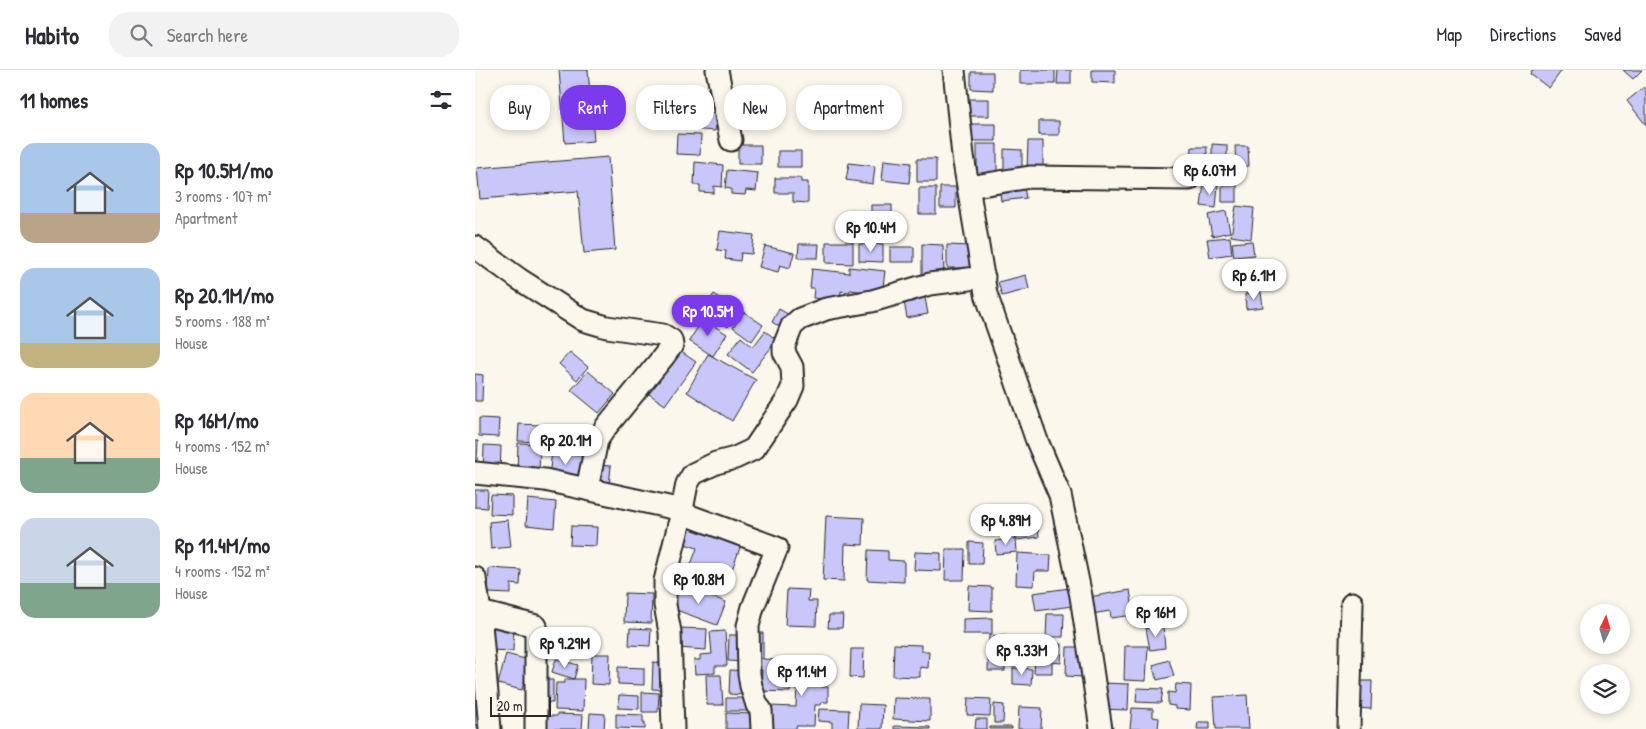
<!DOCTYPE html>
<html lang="en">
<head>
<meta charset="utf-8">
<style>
  :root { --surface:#fff; --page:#f2f2f3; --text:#2b2b33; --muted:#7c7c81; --line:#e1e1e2; --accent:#7c3aed }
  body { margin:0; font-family:"Patrick Hand",sans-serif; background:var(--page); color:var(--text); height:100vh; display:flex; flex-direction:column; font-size:19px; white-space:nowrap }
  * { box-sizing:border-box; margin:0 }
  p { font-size:16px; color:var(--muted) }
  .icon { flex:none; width:28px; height:28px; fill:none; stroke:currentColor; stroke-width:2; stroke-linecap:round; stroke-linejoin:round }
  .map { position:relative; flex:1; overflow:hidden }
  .drawer { display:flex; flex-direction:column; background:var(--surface); width:475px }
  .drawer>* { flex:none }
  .guide { position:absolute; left:15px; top:15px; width:475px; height:45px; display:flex; gap:10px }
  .needle { width:32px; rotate:5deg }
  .tools { position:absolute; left:1105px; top:534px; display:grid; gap:10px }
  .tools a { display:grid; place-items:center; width:50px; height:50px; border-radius:50%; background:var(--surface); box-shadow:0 2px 8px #0003; font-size:25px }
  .scale { position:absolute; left:15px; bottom:12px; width:61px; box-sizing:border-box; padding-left:5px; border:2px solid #2b2b2b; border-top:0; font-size:14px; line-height:18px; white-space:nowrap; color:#2b2b2b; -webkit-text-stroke:4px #fbf7ec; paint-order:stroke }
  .price { position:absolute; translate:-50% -42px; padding:0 11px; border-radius:18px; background:#fff; color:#222; font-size:16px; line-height:32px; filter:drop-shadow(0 1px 2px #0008) }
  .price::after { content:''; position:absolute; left:50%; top:30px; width:15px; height:11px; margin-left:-8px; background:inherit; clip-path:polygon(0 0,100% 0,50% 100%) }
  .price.current { background:var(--accent); color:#fff }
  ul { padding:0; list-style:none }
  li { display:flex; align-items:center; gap:15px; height:125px; padding:0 20px }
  li span { display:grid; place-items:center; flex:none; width:140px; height:100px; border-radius:15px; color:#555 }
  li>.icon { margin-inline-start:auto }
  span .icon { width:60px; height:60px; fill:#fffc; stroke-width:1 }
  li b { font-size:21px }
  h2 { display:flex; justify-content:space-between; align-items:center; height:60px; padding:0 20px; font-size:21px }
  .chip { padding:0 18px; border-radius:20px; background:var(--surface); box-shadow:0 2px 8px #0003; font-size:18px; line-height:45px }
  .chip.current { background:var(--accent); color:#fff }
  header { display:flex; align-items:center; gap:30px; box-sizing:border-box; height:70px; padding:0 25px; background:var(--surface); border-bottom:1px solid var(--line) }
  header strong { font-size:24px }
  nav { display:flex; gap:28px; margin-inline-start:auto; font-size:18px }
  .search { width:350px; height:45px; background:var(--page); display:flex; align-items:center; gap:12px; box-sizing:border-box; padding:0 18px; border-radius:20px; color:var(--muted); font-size:19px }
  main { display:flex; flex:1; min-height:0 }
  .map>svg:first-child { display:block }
</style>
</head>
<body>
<header>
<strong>Habito</strong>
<div class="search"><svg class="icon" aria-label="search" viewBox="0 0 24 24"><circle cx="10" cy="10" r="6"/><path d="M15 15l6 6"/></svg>Search here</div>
<nav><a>Map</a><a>Directions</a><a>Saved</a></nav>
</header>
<main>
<section class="drawer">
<h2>11 homes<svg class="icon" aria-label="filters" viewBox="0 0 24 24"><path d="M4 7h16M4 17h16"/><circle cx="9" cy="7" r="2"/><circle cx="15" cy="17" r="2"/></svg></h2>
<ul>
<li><span style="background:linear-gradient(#a9c7e8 70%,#b9a48a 0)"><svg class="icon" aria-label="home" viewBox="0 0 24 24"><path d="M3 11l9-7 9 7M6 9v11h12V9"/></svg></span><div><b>Rp 10.5M/mo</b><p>3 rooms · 107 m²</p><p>Apartment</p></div></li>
<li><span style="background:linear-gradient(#a9c7e8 75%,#c2b280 0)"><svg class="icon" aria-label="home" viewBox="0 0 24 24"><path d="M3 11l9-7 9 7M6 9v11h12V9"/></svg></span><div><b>Rp 20.1M/mo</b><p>5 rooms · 188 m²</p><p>House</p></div></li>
<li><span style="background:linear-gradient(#ffd9b3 65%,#7fa58c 0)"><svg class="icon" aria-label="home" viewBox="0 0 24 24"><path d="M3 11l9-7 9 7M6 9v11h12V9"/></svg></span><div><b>Rp 16M/mo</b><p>4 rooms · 152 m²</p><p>House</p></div></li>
<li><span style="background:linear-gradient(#c9d6e8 65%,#7fa58c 0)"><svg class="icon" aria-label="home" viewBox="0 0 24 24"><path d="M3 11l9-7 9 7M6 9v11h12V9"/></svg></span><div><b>Rp 11.4M/mo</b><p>4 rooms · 152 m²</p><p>House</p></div></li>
</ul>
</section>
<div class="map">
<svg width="1171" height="659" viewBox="0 0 1171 659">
  <rect width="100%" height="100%" fill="#fbf7ec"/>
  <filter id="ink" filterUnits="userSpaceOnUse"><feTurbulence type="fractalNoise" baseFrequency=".02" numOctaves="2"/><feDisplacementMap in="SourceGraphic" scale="10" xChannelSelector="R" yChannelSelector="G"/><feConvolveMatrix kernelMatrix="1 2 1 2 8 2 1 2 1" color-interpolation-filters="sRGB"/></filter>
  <g filter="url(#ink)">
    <!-- building -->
    <path fill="#c9c6f9" stroke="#2b2b2b" d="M84,0H113L119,71L90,73Z
      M545,0H580V14H545Z
      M583,0H596V14H582Z
      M617,0H640V13L617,12Z
      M1057,0H1087L1074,18L1055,4Z
      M1148,0H1167L1158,9Z
      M496,2H518V20L496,19Z
      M1169,17L1171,20V55L1152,31Z
      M206,18L234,19V33L206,32Z
      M492,29H514V46H492Z
      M216,41L241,43L240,61L215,59Z
      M564,51H584V65H564Z
      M492,54H521V71H492Z
      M202,64L226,65L225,85L201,84Z
      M553,71H568V100H552Z
      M502,74H522V106H502Z
      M737,74L752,75V88H737Z
      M263,75H286V94H263Z
      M760,76H773L774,96L761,97Z
      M717,77H732L731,101L716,100Z
      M529,79L547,80V100L529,101Z
      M303,81H326V97H303Z
      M133,87L140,180L109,183L103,121L5,129L2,98Z
      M442,89H461V112H442Z
      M409,90L436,93L434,113L407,110Z
      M220,92L248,95L247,117L239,116V123L225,122V115H219Z
      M374,93L400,96L398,114L371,110Z
      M735,99H754L755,110H735Z
      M252,100L283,103L281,121L271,120L270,125L256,124V119L250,118Z
      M300,108H326V112H333V133L318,132V123H300Z
      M548,112L551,128L526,131L524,115Z
      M729,114L743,115L741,138L726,136Z
      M762,115V132H747V116Z
      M465,117H481V138H465Z
      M444,118H461V144H444Z
      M396,135H417V165H396Z
      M761,136L779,138L776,169L756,166Z
      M751,141L755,162L737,166L733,145Z
      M245,161L279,165L277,184L266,183L265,191L250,189L251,181L242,180Z
      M755,167L757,184L735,187L732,169Z
      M777,171L779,185L759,187L757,173Z
      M351,172H378V194L351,193Z
      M324,174H344L343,188H323Z
      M384,174H408V192L384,191Z
      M447,174L468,175L469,204H447Z
      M472,175L496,176L495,198H472Z
      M290,176L319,183L315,198L305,195L303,202L284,197Z
      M415,177H439V192H415Z
      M790,194V217H766L765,195Z
      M374,197L410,201L407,224L375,220L374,222L366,221L365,231L338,228L339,218H335L337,199L374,203Z
      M551,205L554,219L527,226L523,212Z
      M449,222L453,244L432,248L428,226Z
      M786,222L788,237L771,239L770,224Z
      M239,224L264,240L253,257L228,240Z
      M304,239L316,246L308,259L297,252Z
      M269,242L288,255L277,271L258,257Z
      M228,249L252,264L238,286L214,271Z
      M290,261L302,270L277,302L253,284L266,267L278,277Z
      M202,279L221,292L190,335L171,322Z
      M95,282L113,297L102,310L84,294Z
      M233,284L281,310L257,351L212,322Z
      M113,301L140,324L124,343L96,320Z
      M0,304L8,305L7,331H0Z
      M4,348L24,349L23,367L4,366Z
      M44,354L64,355V372L43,371Z
      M0,371H3L2,391H0Z
      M43,373L65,374L64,404H42Z
      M9,375L26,376L25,404L8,403Z
      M77,381L109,385L105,411L74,407Z
      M122,395L136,396L134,417L120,416Z
      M0,420H13L12,438L0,437Z
      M16,425L37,426V445L15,444Z
      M53,429L81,432L79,458L51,455Z
      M351,446L389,448L388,475L370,474L369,511L348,510Z
      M213,449L266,475L255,505L240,499L236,511L213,503L222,478L204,472Z
      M562,449L564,467L541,470L539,451Z
      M33,450L36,477L16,479L14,452Z
      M96,456L122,457L121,476L95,475Z
      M541,469L542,482L521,484L520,471Z
      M494,472L508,473L507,494H494Z
      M471,479H490L489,510H470Z
      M393,480L413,481V490L429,491V512L392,510Z
      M440,482L466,483V501L439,500Z
      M542,483L576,485L575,501H560L559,516L541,515Z
      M14,498L46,500L45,515L36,514V524L13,523Z
      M205,515L251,532L242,555L196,538Z
      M494,516L517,517V541L493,540Z
      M595,518L597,536L561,541L558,523Z
      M312,519L334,520L333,531H342L341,556L310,555Z
      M655,520L659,545L636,548L635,541L617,544L614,527Z
      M150,523L177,524L176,553L149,552Z
      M572,544H589L588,567H571Z
      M354,545H368L367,558H353Z
      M517,548V564H488V549Z
      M16,556L39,557L38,581L15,580Z
      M688,556L690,578L675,580L671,558Z
      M155,558L176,559L175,576L154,575Z
      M204,558L232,559L231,580L203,578Z
      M250,561L252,596H240V603L220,604L219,590H225V585L237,584L235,562Z
      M277,563H288V589L317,591L315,622L286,621L287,600L276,599Z
      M254,565H270L269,592L253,591Z
      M514,565L531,566L530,601H513Z
      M82,571L105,574L103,588L80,585Z
      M535,571L554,572V595H542L543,587L535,586Z
      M561,573L587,574L586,593L577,592V603H559Z
      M419,574L446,575V581H454L453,598L445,597V607L418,606Z
      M650,576H673L671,611L649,610Z
      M592,577H608L607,607L591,606Z
      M376,579H389L388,608L375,607Z
      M31,584L54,590L47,620L23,614Z
      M117,584H135L134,615L116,614Z
      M323,588L348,589V594H353V610L347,609V617H353V632H347L346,635H340L339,656H321V659H292L293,636L321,637Z
      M81,589L103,595L99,609L77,602Z
      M694,590L699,606L682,610L678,595Z
      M178,592L192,593L191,620L177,619Z
      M143,597L169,598V615L143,614Z
      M538,598L557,599L556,615L538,614Z
      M255,600L270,601L269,625L254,624Z
      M231,605H246L248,635H232Z
      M90,609H109L108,641L80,640L81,613H90Z
      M65,610H78V633L64,632Z
      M881,611H897L896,639L880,638Z
      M626,613L654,614L653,640L625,639Z
      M701,614L716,615L715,640L700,639V636L693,635V622L700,623Z
      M662,618L688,619L686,633L661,632Z
      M167,622L184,623L183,642H167Z
      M144,625L164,626V639L143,638Z
      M772,625L774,659H741L739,627Z
      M251,628H274L273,641H251Z
      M419,628L455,629V651L418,649Z
      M493,628L516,629L515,646L492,645Z
      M0,632L9,633L8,658H0Z
      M384,634L408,635L407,659H383Z
      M519,634L529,635L528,653H519Z
      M544,637L567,638L566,659H543Z
      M657,638L678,639V647L684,648L683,659H655Z
      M344,639L374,640L373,659H357V652L343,651Z
      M115,643L130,644L129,659H114Z
      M251,643L277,644L276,659H251Z
      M82,644L108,645L107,659H67L68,646H82Z
      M141,644L168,645V652H170V659L141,658Z
      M501,649H512V659H500Z
      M723,652H735V659H722Z
      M419,656L455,657V659H419Z
      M515,657H537V659H515Z"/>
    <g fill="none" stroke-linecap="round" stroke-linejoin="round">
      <!-- street casing -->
      <g stroke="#2b2b2b" stroke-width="25">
        <path id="street" d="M242,0L256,70
          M479,0L488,86L511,224L562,371L585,425L606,526L626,659
          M494,117L555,107L714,109
          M0,177L44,209L108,250L132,257L188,265L196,270L197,275L189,286L131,357L122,370L112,419
          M0,403L70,410L207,440
          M207,443L302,478L278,537L273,556L274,604L276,616L282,635L286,640L287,659
          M0,508L5,542L15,659
          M5,542L61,556V659
          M198,659L195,562L190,535V511L205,450L212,414L218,404L241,393L260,388L279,379L312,330L318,316L317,297L309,282V276L317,256L325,249L351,239L397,231L455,214L509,207
          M874,659L877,533"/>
      </g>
      <!-- street -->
      <use href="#street" stroke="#fbf7ec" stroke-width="21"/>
    </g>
  </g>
</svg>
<div class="tools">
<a><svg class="needle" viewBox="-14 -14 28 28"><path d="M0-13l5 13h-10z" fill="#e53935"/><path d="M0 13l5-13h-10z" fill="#7c7c81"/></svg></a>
<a><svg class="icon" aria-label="layers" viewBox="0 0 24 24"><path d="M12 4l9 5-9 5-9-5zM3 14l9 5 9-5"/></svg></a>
</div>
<div class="scale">20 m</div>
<b class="price" style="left:735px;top:126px">Rp 6.07M</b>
<b class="price" style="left:396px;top:183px">Rp 10.4M</b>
<b class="price" style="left:779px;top:231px">Rp 6.1M</b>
<b class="price current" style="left:233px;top:267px">Rp 10.5M</b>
<b class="price" style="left:91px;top:396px">Rp 20.1M</b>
<b class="price" style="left:531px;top:476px">Rp 4.89M</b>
<b class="price" style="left:224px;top:535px">Rp 10.8M</b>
<b class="price" style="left:681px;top:568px">Rp 16M</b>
<b class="price" style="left:90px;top:599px">Rp 9.29M</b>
<b class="price" style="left:547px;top:606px">Rp 9.33M</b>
<b class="price" style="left:327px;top:627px">Rp 11.4M</b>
<div class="guide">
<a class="chip">Buy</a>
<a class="chip current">Rent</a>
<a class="chip">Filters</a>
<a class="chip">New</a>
<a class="chip">Apartment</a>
</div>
</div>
</main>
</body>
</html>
